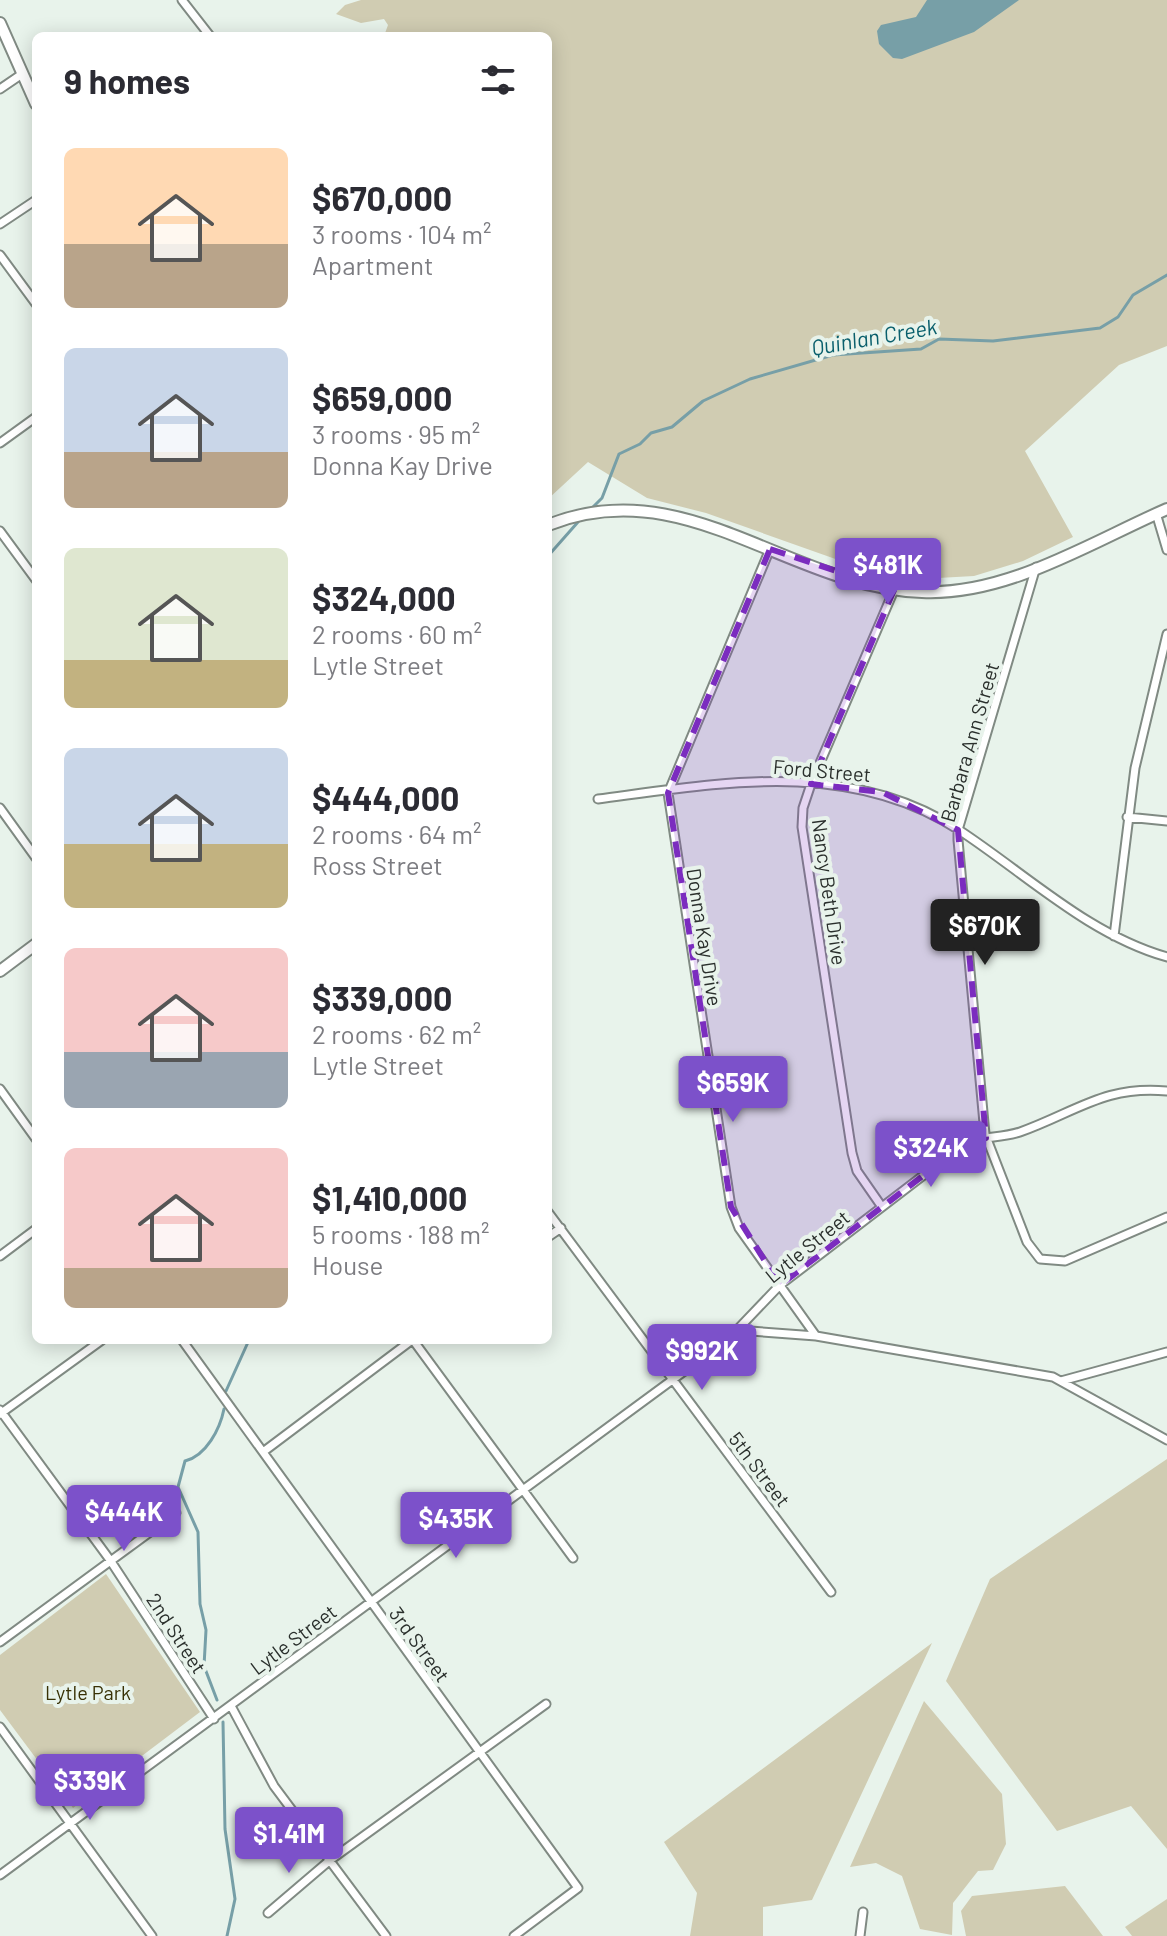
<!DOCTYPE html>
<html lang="en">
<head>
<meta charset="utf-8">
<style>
  :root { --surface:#fff; --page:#f7f7f7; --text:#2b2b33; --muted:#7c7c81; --accent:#7c51ca }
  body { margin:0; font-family:Barlow,sans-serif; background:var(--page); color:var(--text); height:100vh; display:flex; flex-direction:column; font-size:30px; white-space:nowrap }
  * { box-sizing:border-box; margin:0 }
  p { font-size:26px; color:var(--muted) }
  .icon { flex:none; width:44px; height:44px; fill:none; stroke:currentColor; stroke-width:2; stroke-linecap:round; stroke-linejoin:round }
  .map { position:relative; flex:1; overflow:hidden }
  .drawer { position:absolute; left:32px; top:32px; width:520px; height:1312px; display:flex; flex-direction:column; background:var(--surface); border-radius:12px; box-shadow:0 4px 20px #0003 }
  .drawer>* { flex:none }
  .price { position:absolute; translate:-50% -68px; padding:0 18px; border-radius:8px; background:var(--accent); color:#fff; font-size:26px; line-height:52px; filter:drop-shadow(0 2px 4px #0008) }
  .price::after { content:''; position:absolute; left:50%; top:48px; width:24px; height:18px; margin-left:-12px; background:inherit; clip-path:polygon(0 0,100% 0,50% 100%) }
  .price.current { background:#222; color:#fff }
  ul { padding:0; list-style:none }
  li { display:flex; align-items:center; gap:24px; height:200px; padding:0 32px }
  li span { display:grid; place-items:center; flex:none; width:224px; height:160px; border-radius:12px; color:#555 }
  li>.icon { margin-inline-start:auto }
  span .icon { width:96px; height:96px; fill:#fffc; stroke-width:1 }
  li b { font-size:34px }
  h2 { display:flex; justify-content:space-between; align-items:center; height:96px; padding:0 32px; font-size:34px }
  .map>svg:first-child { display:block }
</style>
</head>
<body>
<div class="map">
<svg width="1167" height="1936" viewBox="0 0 1167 1936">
  <rect width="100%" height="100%" fill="#e8f3eb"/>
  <!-- green -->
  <path fill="#d0ccb2" d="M361,0H1167V346L1119,365L1025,451L1073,537L1023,561L974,576L920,579L858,567L706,513L647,498L588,462L548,499V36H384L388,25L384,19L361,23L336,14L345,5Z
    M1167,1459V1849L1131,1806L1057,1831L946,1681L990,1579Z
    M106,1574L200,1712L73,1808L0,1710V1655Z
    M932,1643L812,1900L763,1907V1936H690L697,1893L664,1842Z
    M924,1701L1002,1794L1006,1844L993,1870L978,1871L953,1903L952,1935L920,1929L902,1876L876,1863L850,1867Z
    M1065,1886L1103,1936H966L961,1911L972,1896Z
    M1167,1899V1936H1132L1125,1927Z"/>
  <!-- water -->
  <path fill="#779fa7" d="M927,0H1019L974,32L902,59L893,58L879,44L877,31L881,25L916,17Z"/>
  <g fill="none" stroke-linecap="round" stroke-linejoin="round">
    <!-- stream -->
    <path stroke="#779fa7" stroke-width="3" d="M589,511L602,498L619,454L640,444L651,433L672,427L703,401L750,379L833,355L921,349L939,339L993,341L1100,328L1118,317L1133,295L1167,275
      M548,556L578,522
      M226,1391L249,1340
      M217,1700L204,1666L206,1630L200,1604L198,1532L178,1487L185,1461C206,1456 220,1429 224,1409
      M223,1722L225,1829L235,1899L227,1936"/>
    <!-- street casing -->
    <g stroke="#808a83" stroke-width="11">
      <path id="street" d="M182,0L210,36
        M0,89L22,74
        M0,224L36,200
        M0,255L36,304
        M0,443L36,417
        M1156,513L1167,550
        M0,531L36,580
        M770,549L668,793L731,1207L739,1228L816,1336L1053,1377L1167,1440
        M1036,567L958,830V840L985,1134L1027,1242L1040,1259L1065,1261L1167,1217
        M598,799C720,783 849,758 959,830C1026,874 1089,935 1167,957
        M0,808L36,858
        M1127,817L1167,821
        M1114,936L1135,768L1167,634
        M0,1089L36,1139
        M882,1207L857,1171L852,1153L802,827L803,808L811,784L894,590
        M548,1212L831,1592
        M548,1237L561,1228
        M0,1256L36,1229
        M737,1330L816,1336
        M182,1340L578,1888L514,1936
        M413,1340L573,1558
        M1061,1381L1167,1352
        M0,1410L110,1560L214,1719
        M0,1414L102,1340
        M263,1452L412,1340
        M0,1642L176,1513
        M231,1706L274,1786L386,1936
        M0,1727L152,1936
        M0,1875L713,1350L737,1330L780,1285L967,1142C985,1136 1002,1138 1020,1132C1076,1112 1105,1085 1167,1091
        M268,1913L329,1861L546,1704
        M860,1936L863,1912"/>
    </g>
    <!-- secondary casing -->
    <g stroke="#808a83" stroke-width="14">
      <path id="secondary" d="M0,23L36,104
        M548,525C686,470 789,588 922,592C1007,596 1091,542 1167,509
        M0,971L36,944"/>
    </g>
    <!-- street -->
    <use href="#street" stroke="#fff" stroke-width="7"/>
    <!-- secondary -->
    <use href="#secondary" stroke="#fff" stroke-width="10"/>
  </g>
  <!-- marked area -->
  <path fill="#7b2cbf" fill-opacity="0.2" stroke="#7b2cbf" stroke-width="6" stroke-dasharray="16 10" stroke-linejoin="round" d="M770,549L894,590L811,784L882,792L958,830L986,1138L967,1142L780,1285L731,1207L668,793Z"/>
  <g text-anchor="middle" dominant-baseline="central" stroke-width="8" stroke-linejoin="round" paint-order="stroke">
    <!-- street labels -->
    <g font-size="20" fill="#2a2f2c" stroke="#e8f3eb">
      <text transform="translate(969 742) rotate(-74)">Barbara Ann Street</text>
      <text transform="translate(822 770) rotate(5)">Ford Street</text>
      <text transform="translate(830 892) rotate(82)">Nancy Beth Drive</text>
      <text transform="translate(705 937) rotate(81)">Donna Kay Drive</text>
      <text transform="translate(807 1246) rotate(-39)">Lytle Street</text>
      <text transform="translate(760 1469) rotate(53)">5th Street</text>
      <text transform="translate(177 1633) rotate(57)">2nd Street</text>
      <text transform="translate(293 1639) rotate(-37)">Lytle Street</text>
      <text transform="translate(420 1644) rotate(54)">3rd Street</text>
    </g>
    <!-- park labels -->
    <g font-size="20" fill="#383105" stroke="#e8f3eb">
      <text x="88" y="1692">Lytle Park</text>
    </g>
    <!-- water labels -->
    <g font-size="22" font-style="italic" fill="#095f6c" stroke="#e8f3eb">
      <text transform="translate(874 336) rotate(-10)">Quinlan Creek</text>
    </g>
  </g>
</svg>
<b class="price" style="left:888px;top:606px">$481K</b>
<b class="price current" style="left:985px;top:967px">$670K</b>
<b class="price" style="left:733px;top:1124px">$659K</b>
<b class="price" style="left:931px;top:1189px">$324K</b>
<b class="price" style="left:702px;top:1392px">$992K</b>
<b class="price" style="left:124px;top:1553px">$444K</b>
<b class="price" style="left:456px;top:1560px">$435K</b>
<b class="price" style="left:90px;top:1822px">$339K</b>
<b class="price" style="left:289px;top:1875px">$1.41M</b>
<section class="drawer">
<h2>9 homes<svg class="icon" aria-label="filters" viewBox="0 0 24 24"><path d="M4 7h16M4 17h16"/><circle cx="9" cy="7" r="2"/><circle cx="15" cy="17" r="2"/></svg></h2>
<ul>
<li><span style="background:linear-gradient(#ffd9b3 60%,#b9a48a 0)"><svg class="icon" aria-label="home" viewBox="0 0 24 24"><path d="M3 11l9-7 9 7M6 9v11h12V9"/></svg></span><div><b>$670,000</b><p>3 rooms · 104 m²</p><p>Apartment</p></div></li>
<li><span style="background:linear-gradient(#c9d6e8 65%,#b9a48a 0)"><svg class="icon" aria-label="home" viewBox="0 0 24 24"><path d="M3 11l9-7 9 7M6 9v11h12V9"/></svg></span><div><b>$659,000</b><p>3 rooms · 95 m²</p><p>Donna Kay Drive</p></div></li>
<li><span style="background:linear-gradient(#dfe7d0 70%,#c2b280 0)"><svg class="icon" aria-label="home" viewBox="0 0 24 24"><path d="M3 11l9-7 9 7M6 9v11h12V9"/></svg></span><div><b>$324,000</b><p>2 rooms · 60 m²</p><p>Lytle Street</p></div></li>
<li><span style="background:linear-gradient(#c9d6e8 60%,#c2b280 0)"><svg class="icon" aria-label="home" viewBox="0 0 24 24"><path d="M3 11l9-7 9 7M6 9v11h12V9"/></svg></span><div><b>$444,000</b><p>2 rooms · 64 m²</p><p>Ross Street</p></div></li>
<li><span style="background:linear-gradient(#f6c9c9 65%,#9aa5b1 0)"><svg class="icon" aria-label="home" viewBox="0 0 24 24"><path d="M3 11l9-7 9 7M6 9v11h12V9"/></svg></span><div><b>$339,000</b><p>2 rooms · 62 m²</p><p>Lytle Street</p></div></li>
<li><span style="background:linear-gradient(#f6c9c9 75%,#b9a48a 0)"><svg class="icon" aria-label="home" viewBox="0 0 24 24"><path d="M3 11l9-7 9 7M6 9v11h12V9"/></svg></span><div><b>$1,410,000</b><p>5 rooms · 188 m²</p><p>House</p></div></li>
</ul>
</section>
</div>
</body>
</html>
